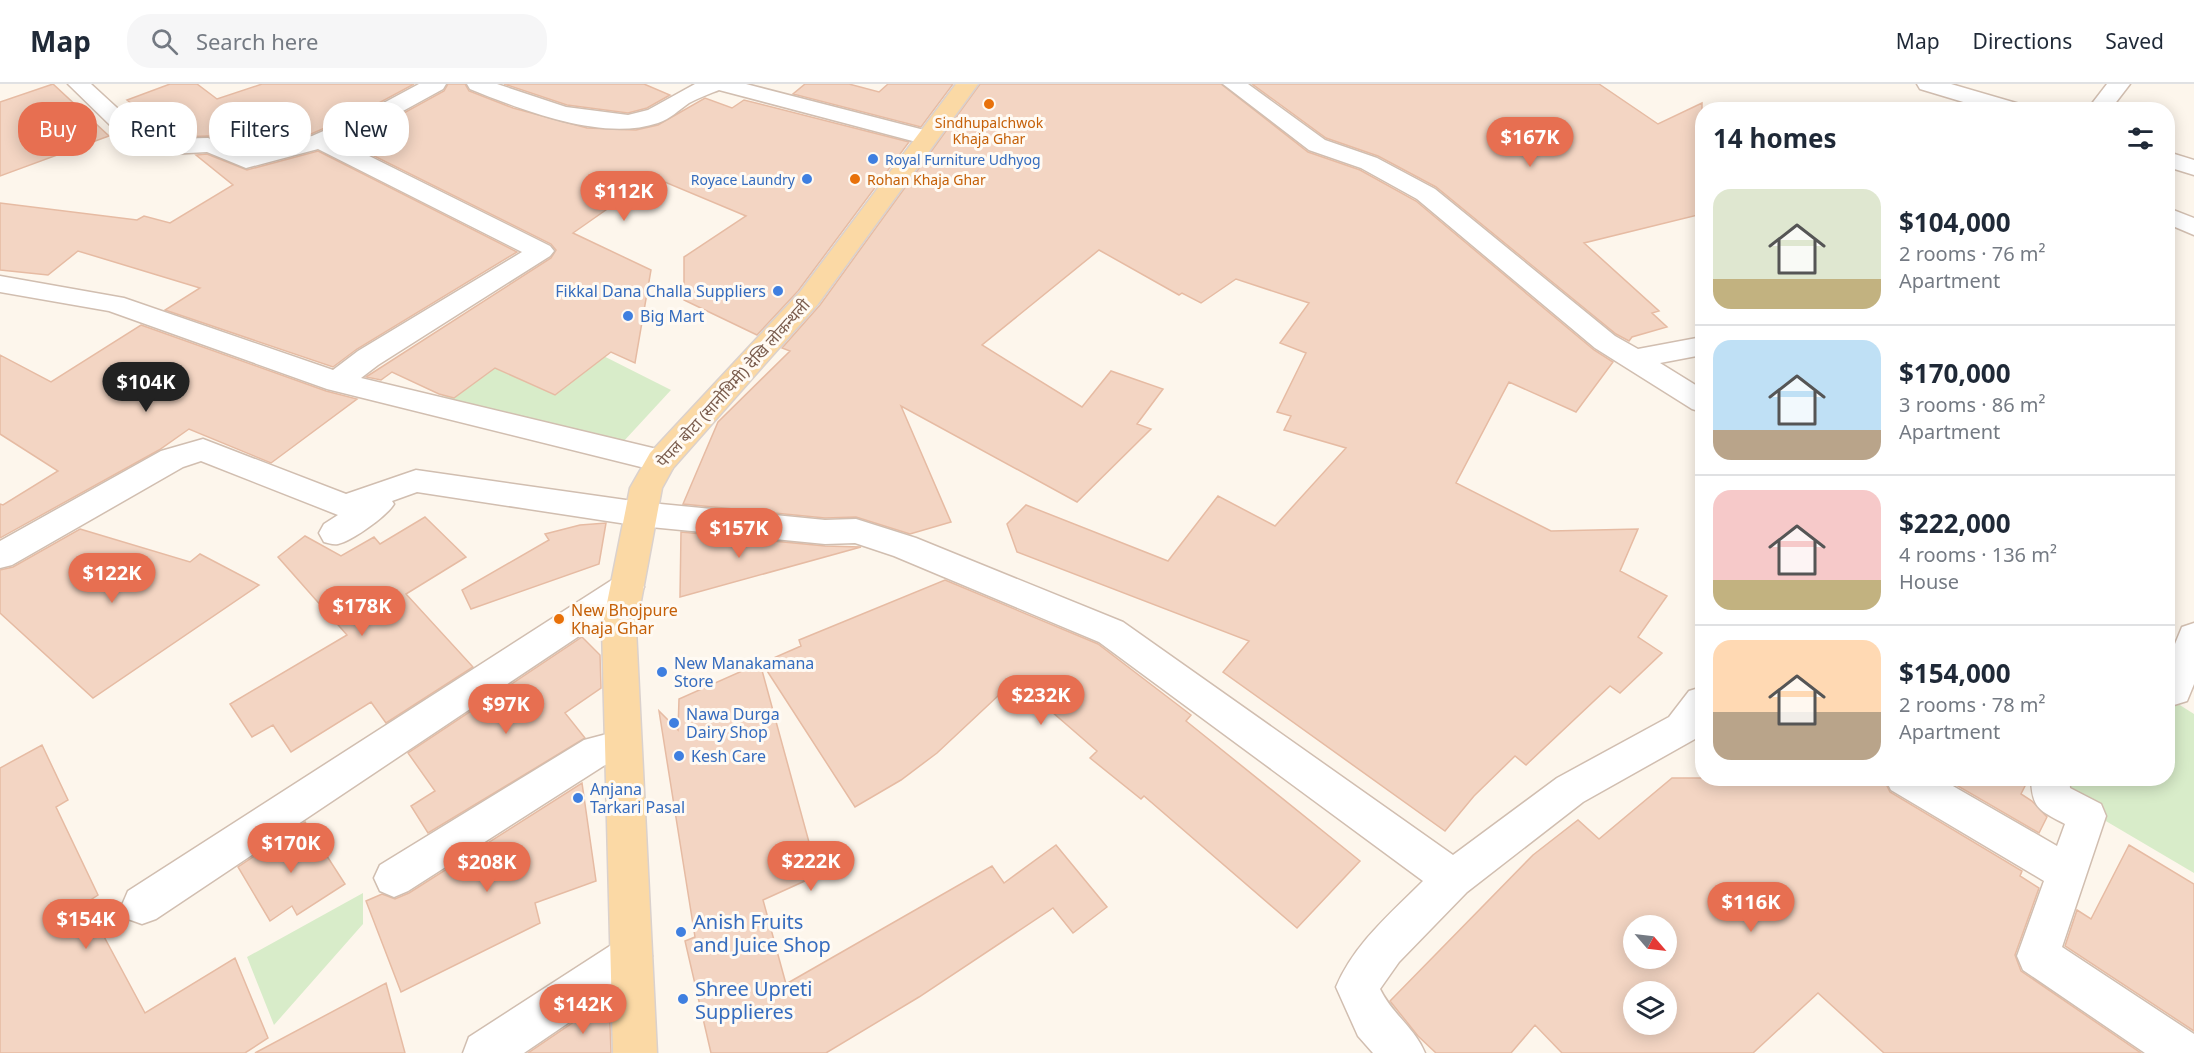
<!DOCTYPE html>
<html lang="en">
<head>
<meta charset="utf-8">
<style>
  :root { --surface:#fff; --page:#f6f6f7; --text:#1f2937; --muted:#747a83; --line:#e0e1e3; --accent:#e76f51 }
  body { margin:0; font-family:"Noto Sans","Noto Sans Devanagari",sans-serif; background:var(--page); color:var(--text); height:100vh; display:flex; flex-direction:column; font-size:22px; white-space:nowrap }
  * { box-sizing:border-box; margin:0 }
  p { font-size:20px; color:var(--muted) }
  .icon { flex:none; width:33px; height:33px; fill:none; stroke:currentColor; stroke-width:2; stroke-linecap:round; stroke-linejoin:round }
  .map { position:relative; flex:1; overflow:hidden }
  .sheet { position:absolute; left:1695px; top:18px; width:480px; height:684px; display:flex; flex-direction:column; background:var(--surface); border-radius:24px; box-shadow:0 3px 15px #0003 }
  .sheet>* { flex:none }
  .top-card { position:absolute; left:18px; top:18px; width:570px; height:54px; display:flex; gap:12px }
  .needle { width:39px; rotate:118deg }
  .tools { position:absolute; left:1623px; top:831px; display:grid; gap:12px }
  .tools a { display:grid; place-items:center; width:54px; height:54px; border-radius:50%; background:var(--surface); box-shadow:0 3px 15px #0003; font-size:30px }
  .price { position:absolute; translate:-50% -51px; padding:0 14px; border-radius:21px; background:var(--accent); color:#fff; font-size:20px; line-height:39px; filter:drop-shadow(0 2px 3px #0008) }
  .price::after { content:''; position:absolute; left:50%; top:36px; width:18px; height:14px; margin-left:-9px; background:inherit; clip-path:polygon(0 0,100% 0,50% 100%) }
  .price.active { background:#222; color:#fff }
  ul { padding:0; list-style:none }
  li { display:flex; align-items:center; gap:18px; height:150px; padding:0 18px }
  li+li { border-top:2px solid var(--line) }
  li span { display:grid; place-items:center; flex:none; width:168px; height:120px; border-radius:18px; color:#555 }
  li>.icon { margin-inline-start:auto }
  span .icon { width:72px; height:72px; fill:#fffc; stroke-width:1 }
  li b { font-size:26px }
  h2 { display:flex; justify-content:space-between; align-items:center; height:72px; padding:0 18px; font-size:26px }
  .chip { padding:0 21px; border-radius:24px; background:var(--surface); box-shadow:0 3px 15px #0003; font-size:21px; line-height:54px }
  .chip.active { background:var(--accent); color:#fff }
  header { display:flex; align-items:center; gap:36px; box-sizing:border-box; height:84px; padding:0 30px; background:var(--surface); border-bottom:2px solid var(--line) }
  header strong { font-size:28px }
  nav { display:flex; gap:33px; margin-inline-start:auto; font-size:21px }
  .search { width:420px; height:54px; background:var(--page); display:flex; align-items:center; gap:15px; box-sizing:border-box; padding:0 21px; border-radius:24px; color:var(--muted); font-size:22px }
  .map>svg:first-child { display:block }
</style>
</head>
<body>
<header>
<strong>Map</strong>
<div class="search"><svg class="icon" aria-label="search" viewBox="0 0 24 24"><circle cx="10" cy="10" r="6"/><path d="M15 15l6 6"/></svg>Search here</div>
<nav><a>Map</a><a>Directions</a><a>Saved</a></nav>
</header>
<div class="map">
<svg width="2194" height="969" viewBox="0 0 2194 969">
  <rect width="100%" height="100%" fill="#fdf6ec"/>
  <!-- green -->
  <path fill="#d8ecc9" d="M540,240L671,306L623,358L452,316L430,306L456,287Z
    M2175,618L2194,630V789L2060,710L2059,695L2168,694V630Z
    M363,809V840L274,941L247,873Z"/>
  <!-- building -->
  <path fill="#f3d5c3" stroke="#e6bba3" stroke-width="1.5" fill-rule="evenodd" d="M53,0L109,52L0,92V18Z
    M170,0H197L217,15L262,0H414L364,27L311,50L249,67L209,52L173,53L127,16Z
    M448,0H465L469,7L513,24L587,44L636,46L658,41L705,14L732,24L744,16L909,58L798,207L757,251L684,216V173L746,132L653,93L573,149L651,186L635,279L611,268L555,311L495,284L454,314L439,310L392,288L381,296L366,293L551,174L556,166L551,160L344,57L382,41L444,7Z
    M504,0H644L670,11L647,24L628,29L567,21Z
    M805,0H849L879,8L888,0H953L921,43L793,10Z
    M980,0H1221L1308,68L1360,86L1416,117L1594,266L1613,278L1576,328L1509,298L1456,399L1551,447L1638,445L1620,487L1667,512L1638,553L1662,569L1620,609L1610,602L1526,681L1515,672L1474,712L1445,747L1223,588L1249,557L1017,468L1007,440L1026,421L1168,477L1218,412L1275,442L1346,364L1284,346L1291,332L1277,328L1306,269L1280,259L1309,219L1236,195L1201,219L1182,209L1179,211L1099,166L982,261L1082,323L1111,287L1163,305L1137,340L1151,345L1077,418L901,322L951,438L910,450L856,433L825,434L683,420L718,338L790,267L782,264L820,221Z
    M1252,0H1599L1658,40L1702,19V130L1584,159L1659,227L1652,229L1667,243L1632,253L1629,257L1616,250L1436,103L1378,72L1326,54Z
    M318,67L517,168L357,265L333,283L165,226L200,204L78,167L48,191L0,186V119L137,136L144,132L170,139L233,101L196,71L207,70L247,86Z
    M141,241L326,307L357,315L271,379L189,345L159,366L0,454V420L3,421L58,387L0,350V271L51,298Z
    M425,433L466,473L406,510L473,583L386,639L371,618L291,668L273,641L252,653L230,620L347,551L278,473L305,452L341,472L374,453L380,460Z
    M606,439L599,480L471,525L462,506L549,456L545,450L580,441Z
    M80,445L190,478L200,470L259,501L93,614L0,529V486L13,483Z
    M681,448L825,462L861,463L680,513Z
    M945,496L1098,560L1191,631L1186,637L1360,777L1297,844L1144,712L1141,715L1090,674L1097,667L1015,596L937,669L901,696L855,723L762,579L801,562L799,556Z
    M582,553L600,571L601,604L565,629L585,654L428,749L411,722L435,707L408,669Z
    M760,579L818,791L763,816L786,900L992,782L1004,799L1056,761L1107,823L1073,849L1053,824L919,913L826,969H711L685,857L695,853L659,627L678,646L679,615Z
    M42,661L68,716L56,723L98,811L86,819L145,929L235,874L268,954L245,969H0V684Z
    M1672,694H1883L1890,708L2022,787L2020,792L2039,804L2015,871L2021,887L2141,969H1884L1818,909L1753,969H1562L1535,941L1511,969H1436L1418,952L1390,917L1533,771L1578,736L1599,755ZM1634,842H1666V874H1634ZM1634,908H1666V940H1634Z
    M1944,694H2029L2021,710L2032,717L2047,733L2039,749Z
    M582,699L596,797L535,819L540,839L401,908L366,817L382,810L395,815L409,809Z
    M305,738L345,800L297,831L292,822L270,837L238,783Z
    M2129,761L2194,800V947L2065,862L2077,826L2091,835Z
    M386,899L405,969H255Z
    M609,914L611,969H528Z"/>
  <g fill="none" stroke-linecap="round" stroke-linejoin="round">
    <!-- minor casing -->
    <g stroke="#d1beb0" stroke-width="3">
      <path id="minor" d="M68,0H91L127,33L164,55L208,54L249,69L312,52L365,29L419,0H446L443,5L381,39L339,57L550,162L554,167L550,172L378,281L361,294L661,366L672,369L676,377L672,385L661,388L327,305L109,227L0,208V192L124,214L333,286L358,267L522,168L318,65L246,84L207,68L170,70L157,68L136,59L111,42Z
        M467,0H497L566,23L628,31L648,26L695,0H746L932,48L936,53L932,58L924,60L719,6C709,10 698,14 689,19C679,26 670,35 658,39C602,58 522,26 470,5Z
        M1223,0H1248L1325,56L1377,74L1435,105L1615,252L1638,265L1702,253V271L1660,279L1702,305V328L1692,325L1595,264L1417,115L1361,84L1309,66Z
        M1917,0H1951L2023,21L2026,26H1990L1920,5Z
        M2107,0H2130L2110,26H2087Z
        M2168,68L2194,76V91L2168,83Z
        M2168,124L2194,134V151L2168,140Z
        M203,355L346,410L416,386L640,418L825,436L856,435L916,454L1123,538L1453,771L1557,694L1669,633L1689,607L1702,603V645L1695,655L1583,718L1467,808L1399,878L1380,905C1392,930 1415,944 1425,969H1373L1358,952L1336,903C1354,860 1391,829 1423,797L1099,558L894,472L855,459L825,460L640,442L417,408L392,417L394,420C387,432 352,457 338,460C333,461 329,459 324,458L319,449L324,440L338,431L201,377L183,383L12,481L0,484V457L161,367Z
        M627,490L639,494L644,503L639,512L156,835L142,840L128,835L122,821L128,807L615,494Z
        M2194,539V600L2187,617L2174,621L2168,619V577L2182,543Z
        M622,646L635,651L641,662L635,673L605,681L408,807L394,813L380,807L374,794L380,781L584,656Z
        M1885,694H1939L2057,762L2065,740C2039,726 2032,725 2031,694H2069L2070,704L2101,720L2106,732L2062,863L2194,950V969H2145L2023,886L2017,872L2044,797L1891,706Z
        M631,852L646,858L652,872L646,886L524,969H463L469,953L616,858Z"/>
    </g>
    <!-- major casing -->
    <g stroke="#dad1cd" stroke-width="3">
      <path id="major" d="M956,0H978L818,220L673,384L662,404L636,544L657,969H613L602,544L630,404L650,369L800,208Z"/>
    </g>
    <!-- minor -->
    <use href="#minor" fill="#fff" fill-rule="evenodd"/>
    <!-- major -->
    <use href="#major" fill="#fbd9a5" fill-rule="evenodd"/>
  </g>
  <!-- markers -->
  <g fill="#e8710a" stroke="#fffaf3" stroke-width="2">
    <circle cx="989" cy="20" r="6"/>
    <circle cx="855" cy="95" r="6"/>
    <circle cx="559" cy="535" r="6"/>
  </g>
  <g fill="#3f7fe0" stroke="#fffaf3" stroke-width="2">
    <circle cx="873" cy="75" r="6"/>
    <circle cx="807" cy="95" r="6"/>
    <circle cx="778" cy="207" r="6"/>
    <circle cx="628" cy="232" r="6"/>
    <circle cx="662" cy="588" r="6"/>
    <circle cx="674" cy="639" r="6"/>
    <circle cx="679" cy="672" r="6"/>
    <circle cx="578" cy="714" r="6"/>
    <circle cx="681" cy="848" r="6"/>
    <circle cx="683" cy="915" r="6"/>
  </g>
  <g text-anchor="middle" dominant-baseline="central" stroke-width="6" stroke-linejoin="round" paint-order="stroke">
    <!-- far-food labels -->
    <g font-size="14" fill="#c56008" stroke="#fffaf3">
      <text x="989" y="38">Sindhupalchwok<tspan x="989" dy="16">Khaja Ghar</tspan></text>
      <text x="867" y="95" text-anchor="start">Rohan Khaja Ghar</text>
    </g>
    <!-- far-shop labels -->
    <g font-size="14" fill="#366cbe" stroke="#fffaf3" text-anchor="start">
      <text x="885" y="75">Royal Furniture Udhyog</text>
      <text x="795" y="95" text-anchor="end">Royace Laundry</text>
    </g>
    <!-- shop labels -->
    <g font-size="16" fill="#366cbe" stroke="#fffaf3" text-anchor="start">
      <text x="766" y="207" text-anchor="end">Fikkal Dana Challa Suppliers</text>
      <text x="640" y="232">Big Mart</text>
      <text x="674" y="579">New Manakamana<tspan x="674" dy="18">Store</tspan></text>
      <text x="686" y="630">Nawa Durga<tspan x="686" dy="18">Dairy Shop</tspan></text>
      <text x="691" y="672">Kesh Care</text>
      <text x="590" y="705">Anjana<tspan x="590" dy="18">Tarkari Pasal</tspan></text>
    </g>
    <!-- street labels -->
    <g font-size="16" fill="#7a5c4d" stroke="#fffaf3">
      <text transform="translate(733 299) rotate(-48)">पेपल बोटा (सानोथिमी) देखि लोकन्थली</text>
    </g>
    <!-- food labels -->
    <g font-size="16" fill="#c56008" stroke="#fffaf3" text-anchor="start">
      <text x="571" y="526">New Bhojpure<tspan x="571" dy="18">Khaja Ghar</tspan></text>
    </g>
    <!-- near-shop labels -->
    <g font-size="20" fill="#366cbe" stroke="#fffaf3" text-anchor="start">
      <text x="693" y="837">Anish Fruits<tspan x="693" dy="23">and Juice Shop</tspan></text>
      <text x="695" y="904">Shree Upreti<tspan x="695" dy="23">Supplieres</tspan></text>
    </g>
  </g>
</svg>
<div class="tools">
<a><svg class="needle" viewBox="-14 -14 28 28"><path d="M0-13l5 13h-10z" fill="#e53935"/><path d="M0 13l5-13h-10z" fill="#747a83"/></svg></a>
<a><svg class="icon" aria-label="layers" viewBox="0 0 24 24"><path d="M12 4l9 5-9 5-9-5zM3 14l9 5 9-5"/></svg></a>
</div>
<b class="price" style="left:1530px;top:84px">$167K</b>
<b class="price" style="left:624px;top:138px">$112K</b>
<b class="price active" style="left:146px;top:329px">$104K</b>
<b class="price" style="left:739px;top:475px">$157K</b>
<b class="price" style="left:112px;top:520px">$122K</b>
<b class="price" style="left:362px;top:553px">$178K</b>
<b class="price" style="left:1041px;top:642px">$232K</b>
<b class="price" style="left:506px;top:651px">$97K</b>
<b class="price" style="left:291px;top:790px">$170K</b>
<b class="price" style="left:811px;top:808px">$222K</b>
<b class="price" style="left:487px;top:809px">$208K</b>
<b class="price" style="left:1751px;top:849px">$116K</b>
<b class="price" style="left:86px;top:866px">$154K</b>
<b class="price" style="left:583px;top:951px">$142K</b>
<div class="top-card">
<a class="chip active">Buy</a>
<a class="chip">Rent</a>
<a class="chip">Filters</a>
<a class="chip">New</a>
</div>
<section class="sheet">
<h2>14 homes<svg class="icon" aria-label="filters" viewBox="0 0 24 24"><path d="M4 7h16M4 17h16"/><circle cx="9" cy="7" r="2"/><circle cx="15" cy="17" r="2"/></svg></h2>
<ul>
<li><span style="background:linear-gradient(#dfe7d0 75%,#c2b280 0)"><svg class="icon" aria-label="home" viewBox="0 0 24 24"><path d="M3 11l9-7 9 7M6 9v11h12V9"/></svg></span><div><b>$104,000</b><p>2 rooms · 76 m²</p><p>Apartment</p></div></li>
<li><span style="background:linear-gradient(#bfe0f5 75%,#b9a48a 0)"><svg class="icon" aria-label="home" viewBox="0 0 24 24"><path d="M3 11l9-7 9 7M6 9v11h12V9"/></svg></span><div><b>$170,000</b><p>3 rooms · 86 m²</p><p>Apartment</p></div></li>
<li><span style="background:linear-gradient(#f6c9c9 75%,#c2b280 0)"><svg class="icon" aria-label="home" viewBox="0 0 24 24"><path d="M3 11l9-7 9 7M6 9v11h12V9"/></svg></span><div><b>$222,000</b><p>4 rooms · 136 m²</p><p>House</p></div></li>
<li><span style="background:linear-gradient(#ffd9b3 60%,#b9a48a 0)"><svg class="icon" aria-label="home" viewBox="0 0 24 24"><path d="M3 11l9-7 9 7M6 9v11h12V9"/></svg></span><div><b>$154,000</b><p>2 rooms · 78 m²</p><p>Apartment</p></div></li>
</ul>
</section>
</div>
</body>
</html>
